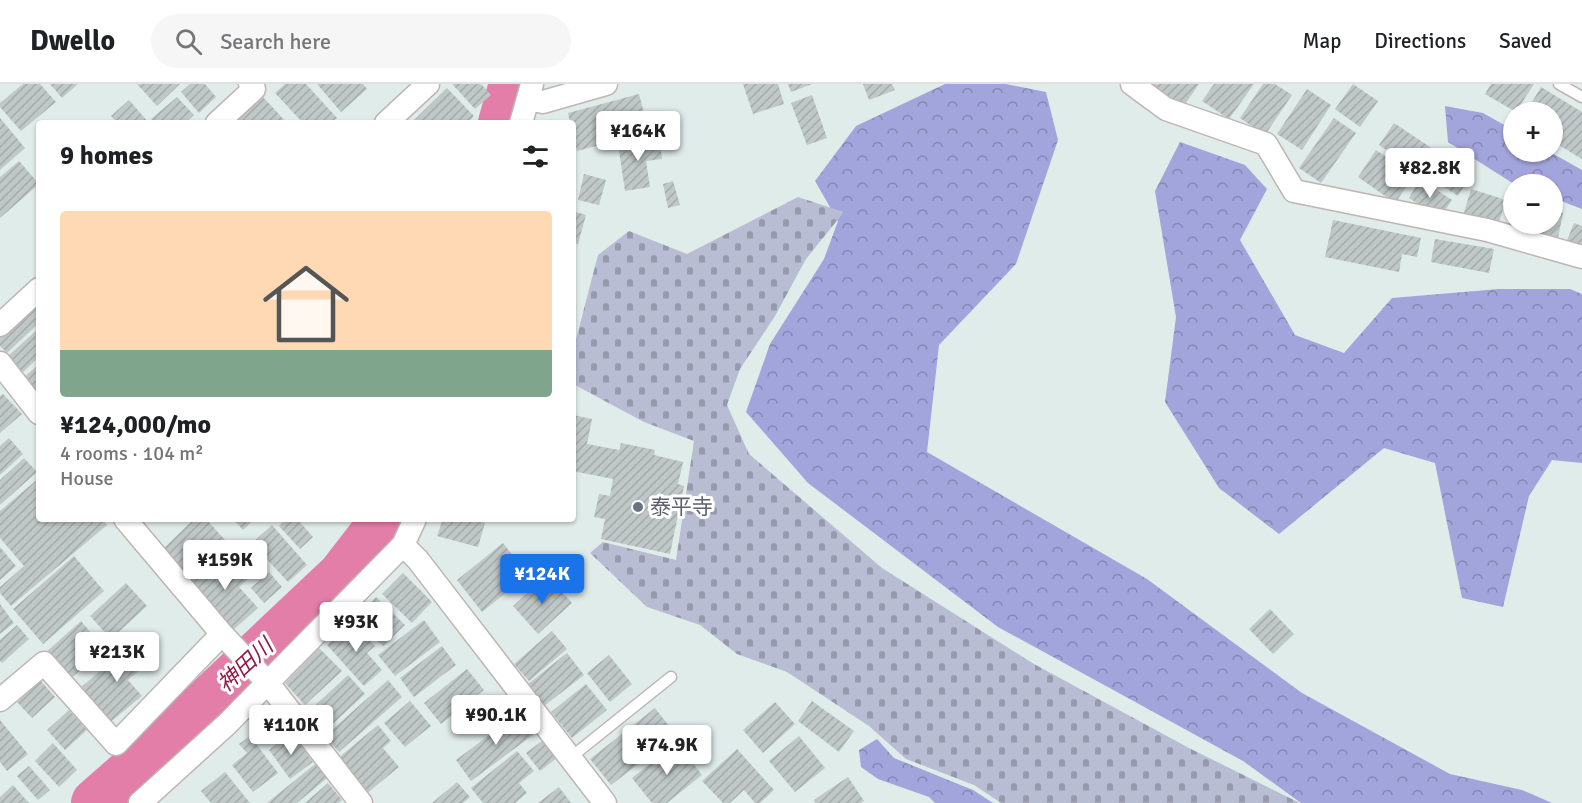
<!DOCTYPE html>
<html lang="en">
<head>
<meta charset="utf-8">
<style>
  :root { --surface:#fff; --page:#f6f6f6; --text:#202124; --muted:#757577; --line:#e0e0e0; --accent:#1a73e8 }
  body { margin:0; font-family:Signika,"Noto Sans JP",sans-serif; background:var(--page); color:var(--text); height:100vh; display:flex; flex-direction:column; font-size:22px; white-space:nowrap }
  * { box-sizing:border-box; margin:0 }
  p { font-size:20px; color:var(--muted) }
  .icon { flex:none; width:33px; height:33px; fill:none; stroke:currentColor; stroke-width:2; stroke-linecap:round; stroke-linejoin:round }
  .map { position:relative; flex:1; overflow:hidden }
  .side { position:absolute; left:36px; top:36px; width:540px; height:402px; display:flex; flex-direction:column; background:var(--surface); border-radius:6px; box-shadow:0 2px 4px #0004 }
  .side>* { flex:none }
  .buttons { position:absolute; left:1503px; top:18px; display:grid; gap:12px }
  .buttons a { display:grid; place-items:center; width:60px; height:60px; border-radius:50%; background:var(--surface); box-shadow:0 2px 4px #0004; font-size:30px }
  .price { position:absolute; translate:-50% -51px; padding:0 14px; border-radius:6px; background:#fff; color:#222; font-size:20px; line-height:39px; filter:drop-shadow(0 2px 3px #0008) }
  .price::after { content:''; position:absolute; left:50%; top:36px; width:18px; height:14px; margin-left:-9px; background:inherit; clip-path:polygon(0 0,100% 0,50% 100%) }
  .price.active { background:var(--accent); color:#fff }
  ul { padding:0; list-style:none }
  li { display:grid; align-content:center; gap:12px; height:318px; padding:0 24px }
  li+li { border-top:2px solid var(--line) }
  li span { display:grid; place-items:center; height:186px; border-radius:6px; color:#555 }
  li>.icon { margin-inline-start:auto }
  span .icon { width:108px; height:108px; fill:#fffc; stroke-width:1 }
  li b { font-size:26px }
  h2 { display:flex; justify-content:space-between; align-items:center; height:72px; padding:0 24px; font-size:26px }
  header { display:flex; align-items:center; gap:36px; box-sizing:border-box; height:84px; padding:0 30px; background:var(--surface); border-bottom:2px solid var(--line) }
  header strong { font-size:28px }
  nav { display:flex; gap:33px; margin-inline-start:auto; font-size:21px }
  .search { width:420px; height:54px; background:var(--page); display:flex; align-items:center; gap:15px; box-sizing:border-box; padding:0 21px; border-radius:33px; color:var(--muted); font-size:22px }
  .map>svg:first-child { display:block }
</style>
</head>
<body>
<header>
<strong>Dwello</strong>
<div class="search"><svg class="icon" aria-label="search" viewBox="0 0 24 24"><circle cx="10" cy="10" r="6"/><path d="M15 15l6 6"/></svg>Search here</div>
<nav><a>Map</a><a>Directions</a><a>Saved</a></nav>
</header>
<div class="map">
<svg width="1582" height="719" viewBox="0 0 1582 719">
  <defs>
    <pattern id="forest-crowns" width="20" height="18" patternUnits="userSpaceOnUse" patternTransform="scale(1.5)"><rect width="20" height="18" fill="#a2a4dc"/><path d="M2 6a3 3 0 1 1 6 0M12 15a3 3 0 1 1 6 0" fill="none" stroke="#8486b3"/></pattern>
    <pattern id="cemetery-stones" width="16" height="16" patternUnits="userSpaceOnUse" patternTransform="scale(1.5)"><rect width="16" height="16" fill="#b9bdd4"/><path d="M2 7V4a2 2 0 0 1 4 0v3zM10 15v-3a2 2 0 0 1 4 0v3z" fill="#979aac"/></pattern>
    <pattern id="building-hatch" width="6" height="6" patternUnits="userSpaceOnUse" patternTransform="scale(1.5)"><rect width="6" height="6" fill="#bfc8c7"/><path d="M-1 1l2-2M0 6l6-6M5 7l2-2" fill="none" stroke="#a4acab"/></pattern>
  </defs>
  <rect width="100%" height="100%" fill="#e0ecea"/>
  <!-- forest -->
  <path fill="url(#forest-crowns)" d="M945,0H1006L1046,8L1058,56L1016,180L939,261L927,368L1147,495L1302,609L1450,690L1522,706L1552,719H1301L1243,677L998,543L808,399L746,328L770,260L824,175L838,137L815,97L856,42Z
    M1445,22L1483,29L1513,46L1514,68H1550L1582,86V125L1553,114L1552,100H1514L1448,58Z
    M1180,58L1245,81L1267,105L1240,156L1295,251L1344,269L1392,214L1499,205H1570L1582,210V379L1552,376L1529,412L1503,523L1462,514L1435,379L1384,364L1279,450L1219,404L1165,318L1176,233L1155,107Z
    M877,655L894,674L973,706L993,719H935L929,713L878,695L861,683L859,666Z"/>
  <!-- cemetery -->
  <path fill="url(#cemetery-stones)" d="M798,113L844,128L806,175L775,232L740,285L727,321L749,370L882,484L1034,580L1189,664L1300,719H1001L974,701L906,675L869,642L787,588L737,570L700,541L647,523L590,469L603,458L676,476L694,357L644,338L573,300V267L598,171L629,147L687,170Z"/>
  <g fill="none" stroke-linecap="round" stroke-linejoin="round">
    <!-- river -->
    <path stroke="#e27ea8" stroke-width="50" d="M503,39L514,0
      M96,719L167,657L342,492L386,435"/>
  </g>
  <!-- building -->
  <path fill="url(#building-hatch)" d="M23,0H40L56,18L21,47L0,23V19Z
    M50,0H78L62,14Z
    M137,0H180L157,22Z
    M190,0H205L216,13L199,29L181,8Z
    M285,0H306L337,34L331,39H303L275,9Z
    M317,0H363L367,5L341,28Z
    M452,0H481L491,11L475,25Z
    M743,0H778L784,20L753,30Z
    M788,0H812L791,8Z
    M863,0H892L895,6L869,16Z
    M1150,0H1199L1183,23Z
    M1214,0H1254L1229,35L1202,17Z
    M1263,0H1275L1292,11L1265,51L1240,34Z
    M1353,0L1378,17L1360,43L1335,25Z
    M1491,0H1534L1516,28L1485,10Z
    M1541,3L1582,28V75L1552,57V28H1526Z
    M447,4L474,32L467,39H411Z
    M1307,5L1331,21L1302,66L1277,50Z
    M639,10L649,48L577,67L573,50V39H570L568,29Z
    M812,11L827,54L807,61L791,19Z
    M262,12L287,39H233Z
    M177,13L194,31L185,39H155L151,35Z
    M129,16L149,39H117L111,32Z
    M0,34L25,64L0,86Z
    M1334,34L1356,49L1321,99L1299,84Z
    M1394,39L1430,63L1416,85L1379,61Z
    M659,54L662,75L646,77L650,103L625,107L618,60Z
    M1376,66L1414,92L1395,119L1358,93Z
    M1441,74L1470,93L1458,112L1429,93Z
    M19,77L39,100L0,134V93Z
    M584,90L606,96L599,121L578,116Z
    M1420,95L1452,116L1440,134L1409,114Z
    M673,97L680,121L668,124L663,100Z
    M1471,105L1506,116L1498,142L1463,132Z
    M1512,123L1514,140H1552V127L1563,129L1558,154L1508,145Z
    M573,127L586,131L578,160L573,159Z
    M1333,136L1421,154L1417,173L1402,170L1399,188L1325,173Z
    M1574,139L1582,142V166L1566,159Z
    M1435,155L1494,165L1489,189L1431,178Z
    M33,220L39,227V239L7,269L0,262V250Z
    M39,244V273L22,289L7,273Z
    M39,280V314L22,295Z
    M3,310L22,330L0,349V312Z
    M573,331L592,335L587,360L619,366L617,375L621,359L655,366L654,371L683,378L678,400L684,402L670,470L601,455L605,435L594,433L599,410L610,412L613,395L573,387Z
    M9,354L23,370L0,391V362Z
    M24,374L37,388L0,421V396Z
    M39,394V435H102L107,441L11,522L0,509V503L24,482L0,454V427Z
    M194,435H206L226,457L187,493L162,466Z
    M233,435H255L243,446Z
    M286,435H297L313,453L300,465L279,442Z
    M443,435H472L485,439L478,463L437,452Z
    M272,441L307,481L288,498L252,459Z
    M503,459L528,491L482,528L457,496Z
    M0,463L16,482L0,496Z
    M224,468L248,495L239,503L258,524L232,547L190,498Z
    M74,472L104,507L43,560L13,525Z
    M269,488L282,503L264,519L251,504Z
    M403,489L432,518L412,539L382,510Z
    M547,491L572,519L538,550L513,522Z
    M126,499L147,522L111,555L90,532Z
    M376,513L405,541L383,562L355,535Z
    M0,520L14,539L0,550Z
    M1270,525L1294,550L1273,570L1249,545Z
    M424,536L440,558L395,592L378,571Z
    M81,537L105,565L69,596L45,569Z
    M352,538L375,562L367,569L382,586L364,602L327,561Z
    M17,541L29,555L2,579L0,577V556Z
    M552,547L567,565L529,597L514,580Z
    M137,555L154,574L128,596L142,612L108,640L78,606Z
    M442,562L456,581L414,613L400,594Z
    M319,564L342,587L305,621L285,599Z
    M567,569L584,591L544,622L528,600Z
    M609,571L632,600L610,618L587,589Z
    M467,585L484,606L441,640L424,619Z
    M348,591L365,610L326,646L309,627Z
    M40,596L55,613L32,634L17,618Z
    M388,596L402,613L339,668L325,652Z
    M586,600L607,626L572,654L551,628Z
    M410,617L431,642L405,663L384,639Z
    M812,617L854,647L839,668L798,637Z
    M775,618L795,640L763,669L743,646Z
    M271,623L290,644L271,660L252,639Z
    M655,624L676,651L611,701L590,675Z
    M69,626L87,646L65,666L47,646Z
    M521,627L537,648L471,697L456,676Z
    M0,636L28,670L7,687L0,678Z
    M378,641L391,657L383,664L399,683L366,710L337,675Z
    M291,649L313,678L290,695L269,666Z
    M250,652L278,689L253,708L232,681L247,669L239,660Z
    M799,652L825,684L795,708L769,677Z
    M543,656L557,674L540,687L526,669Z
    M677,658L702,691L667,719H652L632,694Z
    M53,659L77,686L59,703L35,677Z
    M737,665L774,706L760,719H755L744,706L730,719H723L702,697Z
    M517,667L534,687L519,699L527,709L515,719H483L471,704Z
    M315,680L327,694L297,719H267Z
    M29,682L50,706L38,716L17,692Z
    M225,688L250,719H211L201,707Z
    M848,693L864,717L861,719H815L814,716Z
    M457,698L470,713L463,719H432Z
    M328,699L342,716L339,719H305Z
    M13,701L29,719H0V713Z
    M559,703L571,719H538Z"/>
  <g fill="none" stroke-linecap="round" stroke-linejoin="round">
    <!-- lane casing -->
    <g stroke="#beb5b3" stroke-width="13">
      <path id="lane" d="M1559,0L1582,13
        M570,674L671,593"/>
    </g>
    <!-- street casing -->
    <g stroke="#beb5b3" stroke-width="25">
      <path id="street" d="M1132,0L1166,25L1266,60L1294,107L1487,146L1582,173
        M528,15L543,18L606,0
        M217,39L254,5L250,0
        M386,39L428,0
        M521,39L532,0
        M0,241L39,205
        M0,279L39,329
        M125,435L222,550L268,599L361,719
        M403,461L418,476L605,719
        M0,616L44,579L116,660L222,550
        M140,719L227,640L403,461L415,435"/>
    </g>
    <!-- lane -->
    <use href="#lane" stroke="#fff" stroke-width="10"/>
    <!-- street -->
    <use href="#street" stroke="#fff" stroke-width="22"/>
  </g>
  <!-- markers -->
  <circle fill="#6b7280" stroke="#fff" stroke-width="2" cx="638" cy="423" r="6"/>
  <g text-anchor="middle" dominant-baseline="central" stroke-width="6" stroke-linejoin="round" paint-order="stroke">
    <!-- worship labels -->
    <g font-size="21" fill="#5b616d" stroke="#fff" text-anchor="start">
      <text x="650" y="423">泰平寺</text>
    </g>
    <!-- water labels -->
    <g font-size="22" font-style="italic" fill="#901c43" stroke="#fff">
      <text transform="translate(245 581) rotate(-43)">神田川</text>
    </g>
  </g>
</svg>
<div class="buttons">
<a>+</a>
<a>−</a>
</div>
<b class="price" style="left:638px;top:78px">¥164K</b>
<b class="price" style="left:1430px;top:115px">¥82.8K</b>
<b class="price" style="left:225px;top:507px">¥159K</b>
<b class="price active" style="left:542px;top:521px">¥124K</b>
<b class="price" style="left:356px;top:569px">¥93K</b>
<b class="price" style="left:117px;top:599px">¥213K</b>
<b class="price" style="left:496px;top:662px">¥90.1K</b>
<b class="price" style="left:291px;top:672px">¥110K</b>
<b class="price" style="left:667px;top:692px">¥74.9K</b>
<section class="side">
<h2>9 homes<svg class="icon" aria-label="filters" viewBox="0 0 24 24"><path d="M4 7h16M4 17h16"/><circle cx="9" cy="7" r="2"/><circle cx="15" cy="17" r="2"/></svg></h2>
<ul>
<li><span style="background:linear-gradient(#ffd9b3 75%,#7fa58c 0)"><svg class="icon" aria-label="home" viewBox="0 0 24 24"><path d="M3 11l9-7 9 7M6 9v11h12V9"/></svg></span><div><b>¥124,000/mo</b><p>4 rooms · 104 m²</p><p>House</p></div></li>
</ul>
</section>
</div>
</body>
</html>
